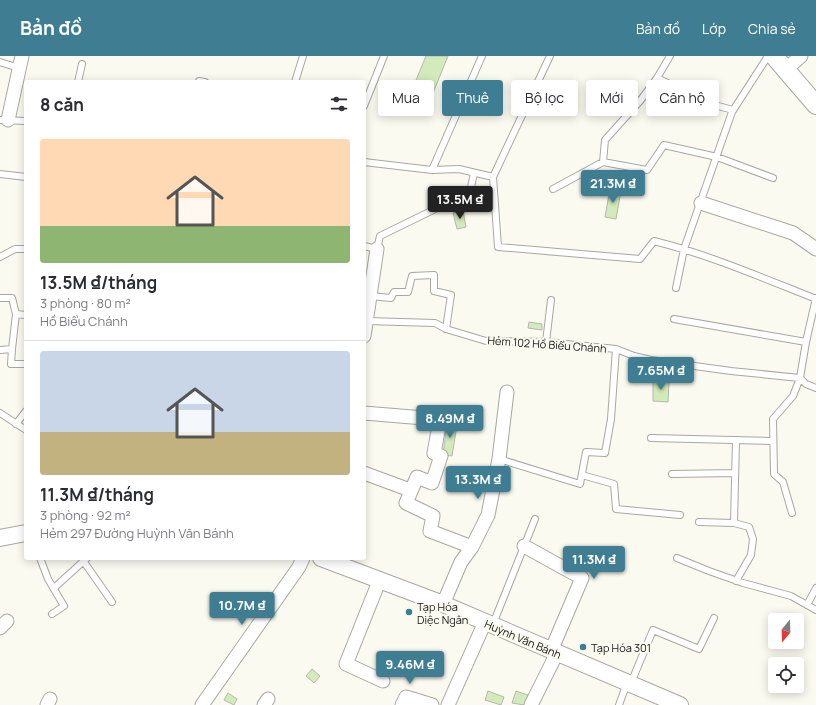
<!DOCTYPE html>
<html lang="vi">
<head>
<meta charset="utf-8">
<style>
  :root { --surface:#fff; --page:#f2f2f3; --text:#2b2b33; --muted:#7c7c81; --line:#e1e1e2; --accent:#3f7e92 }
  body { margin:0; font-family:Manrope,sans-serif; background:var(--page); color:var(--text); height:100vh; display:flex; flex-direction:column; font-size:15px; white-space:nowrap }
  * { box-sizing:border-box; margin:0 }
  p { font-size:13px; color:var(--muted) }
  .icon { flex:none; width:22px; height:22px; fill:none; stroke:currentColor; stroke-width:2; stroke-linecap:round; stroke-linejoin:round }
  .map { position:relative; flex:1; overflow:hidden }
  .side { position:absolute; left:24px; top:24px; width:342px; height:480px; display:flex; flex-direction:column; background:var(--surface); border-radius:4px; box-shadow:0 2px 10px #0003 }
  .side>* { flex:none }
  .top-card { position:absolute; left:378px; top:24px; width:378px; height:36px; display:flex; gap:8px }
  .needle { width:26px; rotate:199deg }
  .controls { position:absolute; left:768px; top:557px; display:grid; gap:8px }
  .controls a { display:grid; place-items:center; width:36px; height:36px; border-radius:4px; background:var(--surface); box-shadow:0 2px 10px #0003; font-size:20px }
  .price { position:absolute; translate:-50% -34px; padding:0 9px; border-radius:4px; background:var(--accent); color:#fff; font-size:13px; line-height:26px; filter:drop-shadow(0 1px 2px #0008) }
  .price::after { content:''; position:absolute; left:50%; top:24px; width:12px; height:9px; margin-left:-6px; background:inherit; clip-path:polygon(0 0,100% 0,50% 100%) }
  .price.active { background:#222; color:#fff }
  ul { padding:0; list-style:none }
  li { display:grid; align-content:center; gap:8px; height:212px; padding:0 16px }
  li+li { border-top:1px solid var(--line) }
  li span { display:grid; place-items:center; height:124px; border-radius:4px; color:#555 }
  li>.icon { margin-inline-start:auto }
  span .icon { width:72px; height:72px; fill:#fffc; stroke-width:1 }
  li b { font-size:17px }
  h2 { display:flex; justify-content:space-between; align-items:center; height:48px; padding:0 16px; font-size:17px }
  .chip { padding:0 14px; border-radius:4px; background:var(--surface); box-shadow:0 2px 10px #0003; font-size:14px; line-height:36px }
  .chip.active { background:var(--accent); color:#fff }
  header { display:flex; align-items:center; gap:24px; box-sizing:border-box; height:56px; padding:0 20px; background:var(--accent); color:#fff }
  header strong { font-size:19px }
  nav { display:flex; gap:22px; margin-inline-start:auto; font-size:14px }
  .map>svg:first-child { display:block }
</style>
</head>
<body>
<header>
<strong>Bản đồ</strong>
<nav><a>Bản đồ</a><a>Lớp</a><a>Chia sẻ</a></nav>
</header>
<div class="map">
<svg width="816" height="649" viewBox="0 0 816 649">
  <rect width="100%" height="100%" fill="#fafaf1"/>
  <!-- building -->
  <path fill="#d3eaba" stroke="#b4b8b1" d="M426,0H448L433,37L414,29Z
    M610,133L621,135L616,163L605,161Z
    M463,155L466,171L457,173L453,157Z
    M529,266L542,268V274L528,272Z
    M653,325L669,326L668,346L653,345Z
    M447,367L457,369L452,400L443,399Z
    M312,613L320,620L314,627L306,620Z
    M488,635L504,641L501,649L485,644Z
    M516,635L528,639L524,649L512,647Z
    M228,637L237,643L234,649L224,644Z"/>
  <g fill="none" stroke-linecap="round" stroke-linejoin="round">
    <!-- service casing -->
    <g stroke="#a8a8a0" stroke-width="8">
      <path id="service" d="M550,0L493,121L498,191L640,203L654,185C710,199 763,222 816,243
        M0,6L19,12
        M657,22L689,37
        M199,25L205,26
        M78,26L82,8
        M295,26L303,0
        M707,47L733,54
        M364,50L384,0
        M0,64L26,65
        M364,106L432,114L459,113L493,121
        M603,106L647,114L664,89L717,101L773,122
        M432,114L482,0
        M0,118L26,121
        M553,133L603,106L605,84L640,45L657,22L670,0
        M364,190L377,193L380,180L470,136L474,117
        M0,201L15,193H26
        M676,232L684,193L732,56L768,0
        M370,240L391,242L394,236H408L412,220L434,219V235L451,239L446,273
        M0,242H12L16,258L12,293L0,294
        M16,258L26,259
        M674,263L806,286
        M366,265L435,267L446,273L486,285L546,286L616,293L634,300L651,304L731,315L800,322L806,328L816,332
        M546,286L551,244
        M12,293L11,308H26
        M0,357L26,374
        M16,368L26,355
        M651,382L773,385
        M736,384L734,467L749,471L753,483L751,499L736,525
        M499,403L580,428L586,396L605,397L611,363L616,293
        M672,418L735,417
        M582,419L614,428L616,453L680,459
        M792,457L783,426L774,418L773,363L793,340L800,322L806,286L816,242
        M699,466L734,467
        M40,502L48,523L64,550L52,558
        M677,502L709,515L743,527L791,540L816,554
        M84,506L112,546
        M54,532L87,502
        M807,549L816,532
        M493,568L535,463
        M631,627L653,574L699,593L714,562
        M619,649L627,627"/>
    </g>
    <!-- minor casing -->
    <g stroke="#a8a8a0" stroke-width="15">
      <path id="minor" d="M785,14L801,0
        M8,64L22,0
        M701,147L793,177L816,193
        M364,280L377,193
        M364,357L460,365
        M440,364L434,397L441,400L432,427L417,421L406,447L433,460L430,475L472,491
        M364,417L410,434
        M524,490L582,522L551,595
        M380,523L346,608L383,625
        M443,548L461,506L472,491L488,459L499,403L507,336
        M0,572L7,565
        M47,649L50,643
        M202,649L299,511L303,502
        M264,649L268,643
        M402,649L406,641L432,649
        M448,649L485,566
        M531,649L557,597"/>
    </g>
    <!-- tertiary casing -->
    <g stroke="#a8a8a0" stroke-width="18">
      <path id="tertiary" d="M0,482L26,477
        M321,502L443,548L680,649"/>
    </g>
    <!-- secondary casing -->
    <g stroke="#a8a8a0" stroke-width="20">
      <path id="secondary" d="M774,0L816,49"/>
    </g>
    <!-- service -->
    <use href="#service" stroke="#fff" stroke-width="6"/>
    <!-- minor -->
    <use href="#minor" stroke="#fff" stroke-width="13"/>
    <!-- tertiary -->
    <use href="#tertiary" stroke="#fff" stroke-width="16"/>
    <!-- secondary -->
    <use href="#secondary" stroke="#fff" stroke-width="18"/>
  </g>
  <!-- markers -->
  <g fill="#3f7e92" stroke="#fafaf1" stroke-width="1.5">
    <circle cx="409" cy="556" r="4"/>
    <circle cx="583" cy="591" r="4"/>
  </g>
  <g text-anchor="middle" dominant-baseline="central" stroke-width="4" stroke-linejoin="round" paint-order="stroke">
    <!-- street labels -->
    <g font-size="11" fill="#161613" stroke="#fafaf1">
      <text transform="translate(547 288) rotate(4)">Hẻm 102 Hồ Biểu Chánh</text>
      <text transform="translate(523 583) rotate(23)">Huỳnh Văn Bánh</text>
    </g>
    <!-- poi labels -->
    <g font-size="11" fill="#161613" stroke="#fafaf1" text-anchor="start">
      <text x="417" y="550">Tạp Hóa<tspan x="417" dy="13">Diệc Ngân</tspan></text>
      <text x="591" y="591">Tạp Hóa 301</text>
    </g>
  </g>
</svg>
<div class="controls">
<a><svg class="needle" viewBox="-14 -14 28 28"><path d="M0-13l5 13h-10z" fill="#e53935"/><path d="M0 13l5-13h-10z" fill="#7c7c81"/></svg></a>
<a><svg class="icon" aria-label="locate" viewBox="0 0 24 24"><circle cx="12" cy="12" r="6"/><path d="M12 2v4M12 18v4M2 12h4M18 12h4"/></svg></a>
</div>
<b class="price" style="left:613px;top:148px">21.3M ₫</b>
<b class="price active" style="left:460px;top:164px">13.5M ₫</b>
<b class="price" style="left:661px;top:335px">7.65M ₫</b>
<b class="price" style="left:450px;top:383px">8.49M ₫</b>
<b class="price" style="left:478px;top:444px">13.3M ₫</b>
<b class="price" style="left:594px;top:524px">11.3M ₫</b>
<b class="price" style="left:242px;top:570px">10.7M ₫</b>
<b class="price" style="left:410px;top:629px">9.46M ₫</b>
<div class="top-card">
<a class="chip">Mua</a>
<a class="chip active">Thuê</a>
<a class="chip">Bộ lọc</a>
<a class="chip">Mới</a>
<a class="chip">Căn hộ</a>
</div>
<section class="side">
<h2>8 căn<svg class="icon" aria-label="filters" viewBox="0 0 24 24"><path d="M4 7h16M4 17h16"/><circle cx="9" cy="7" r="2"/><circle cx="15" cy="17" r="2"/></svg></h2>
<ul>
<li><span style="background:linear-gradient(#ffd9b3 70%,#8fb573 0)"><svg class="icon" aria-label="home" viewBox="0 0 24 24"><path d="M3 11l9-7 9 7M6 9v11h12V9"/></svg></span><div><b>13.5M ₫/tháng</b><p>3 phòng · 80 m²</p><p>Hồ Biểu Chánh</p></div></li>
<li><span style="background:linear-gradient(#c9d6e8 65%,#c2b280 0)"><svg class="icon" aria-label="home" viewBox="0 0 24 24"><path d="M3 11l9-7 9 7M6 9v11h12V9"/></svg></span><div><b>11.3M ₫/tháng</b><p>3 phòng · 92 m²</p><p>Hẻm 297 Đường Huỳnh Văn Bánh</p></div></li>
</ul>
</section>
</div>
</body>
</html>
